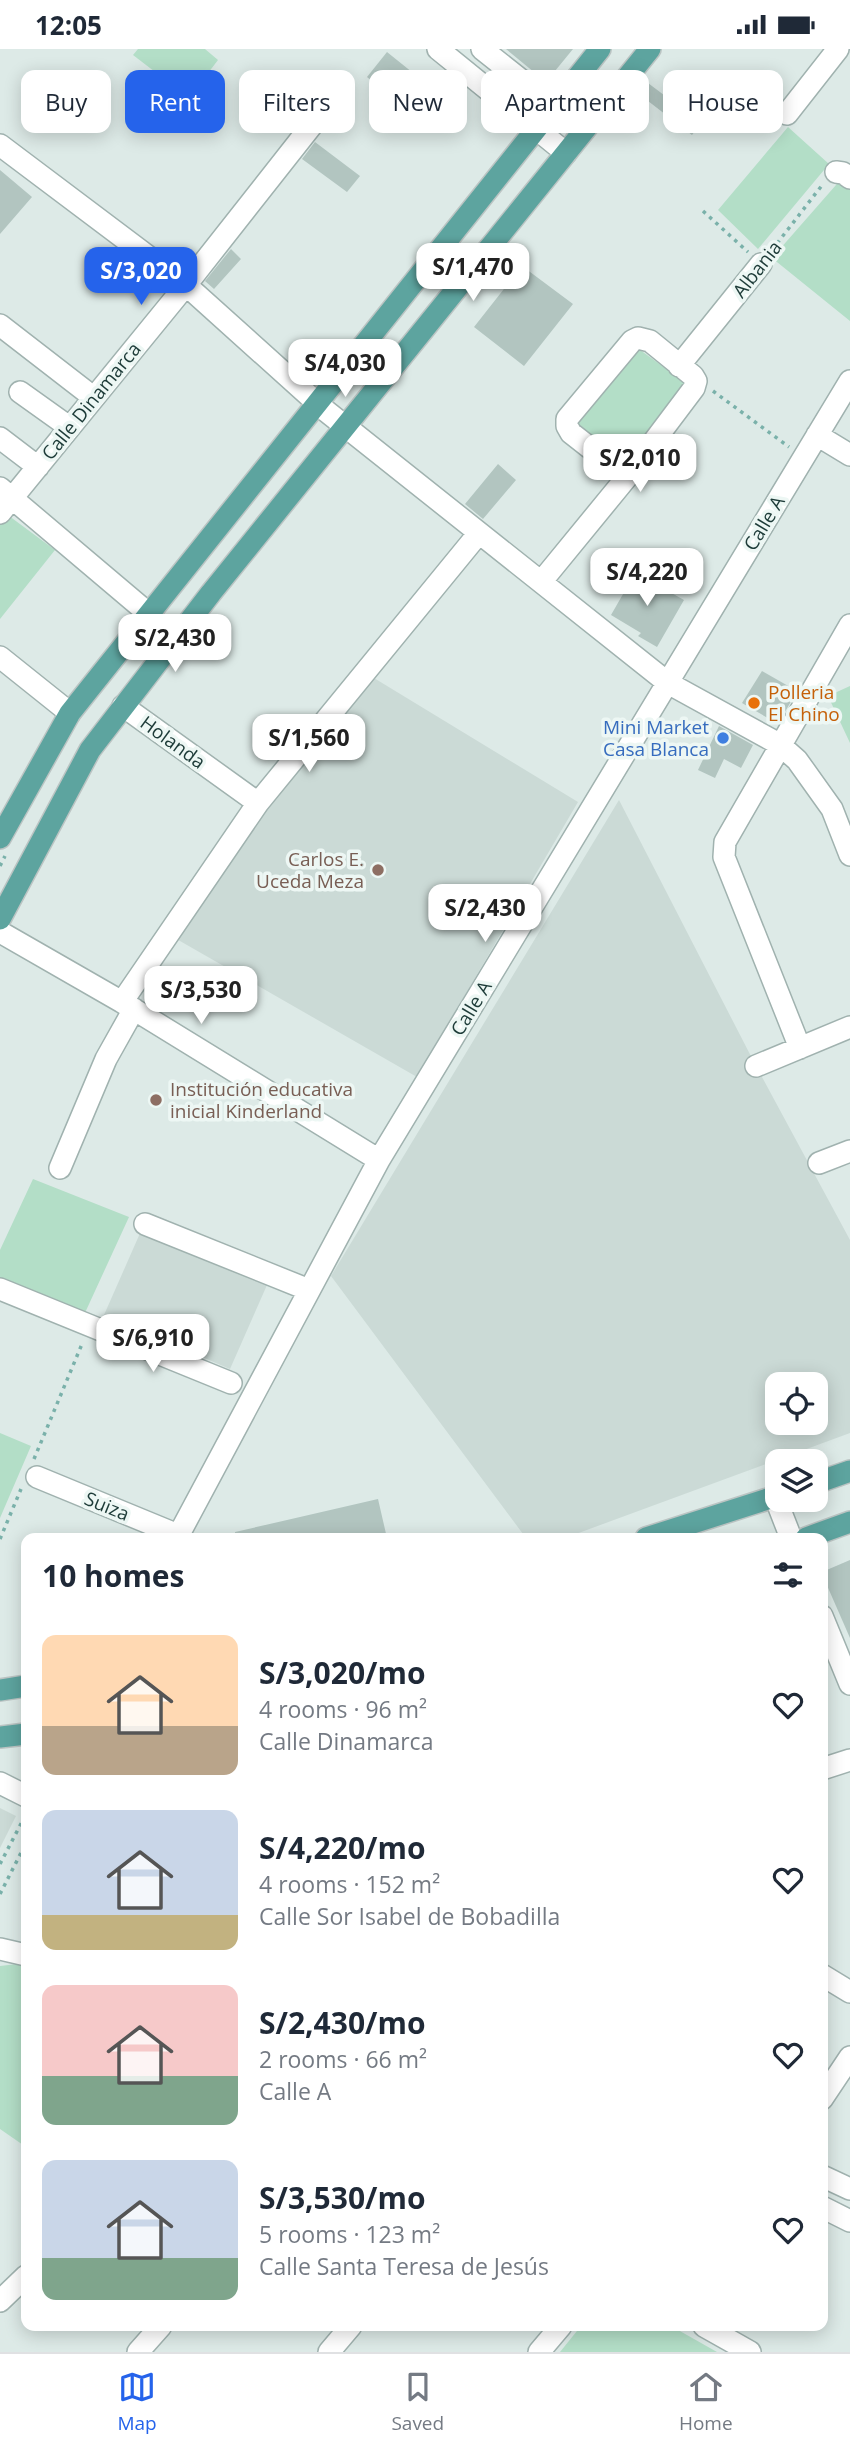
<!DOCTYPE html>
<html lang="en">
<head>
<meta charset="utf-8">
<style>
  :root { --surface:#fff; --page:#f2f2f3; --text:#1f2937; --muted:#747a83; --line:#e0e1e3; --accent:#2563eb }
  body { margin:0; font-family:"Open Sans",sans-serif; background:var(--page); color:var(--text); height:100vh; display:flex; flex-direction:column; font-size:26px; white-space:nowrap }
  * { box-sizing:border-box; margin:0 }
  p { font-size:23px; color:var(--muted) }
  .icon { flex:none; width:38px; height:38px; fill:none; stroke:currentColor; stroke-width:2; stroke-linecap:round; stroke-linejoin:round }
  .map { position:relative; flex:1; overflow:hidden }
  .sheet { position:absolute; left:21px; top:1484px; width:807px; height:798px; display:flex; flex-direction:column; background:var(--surface); border-radius:14px; box-shadow:0 4px 18px #0003 }
  .sheet>* { flex:none }
  .hud { position:absolute; left:21px; top:21px; width:808px; height:63px; display:flex; gap:14px }
  .controls { position:absolute; left:765px; top:1323px; display:grid; gap:14px }
  .controls a { display:grid; place-items:center; width:63px; height:63px; border-radius:14px; background:var(--surface); box-shadow:0 4px 18px #0003; font-size:35px }
  .price { position:absolute; translate:-50% -60px; padding:0 16px; border-radius:14px; background:#fff; color:#222; font-size:23px; line-height:46px; filter:drop-shadow(0 2px 4px #0008) }
  .price::after { content:''; position:absolute; left:50%; top:42px; width:21px; height:16px; margin-left:-10px; background:inherit; clip-path:polygon(0 0,100% 0,50% 100%) }
  .price.current { background:var(--accent); color:#fff }
  ul { padding:0; list-style:none }
  li { display:flex; align-items:center; gap:21px; height:175px; padding:0 21px }
  li span { display:grid; place-items:center; flex:none; width:196px; height:140px; border-radius:14px; color:#555 }
  li>.icon { margin-inline-start:auto }
  span .icon { width:84px; height:84px; fill:#fffc; stroke-width:1 }
  li b { font-size:30px }
  h2 { display:flex; justify-content:space-between; align-items:center; height:84px; padding:0 21px; font-size:30px }
  .pill { padding:0 24px; border-radius:14px; background:var(--surface); box-shadow:0 4px 18px #0003; font-size:24px; line-height:63px }
  .pill.current { background:var(--accent); color:#fff }
  .status { display:flex; justify-content:space-between; align-items:center; height:49px; padding:0 35px; background:var(--surface); direction:ltr }
  .status svg { height:19px; fill:currentColor }
  .tab-bar { display:flex; justify-content:space-around; align-items:center; height:98px; border-top:2px solid var(--line); background:var(--surface); font-size:19px; color:var(--muted) }
  .tab-bar a { display:grid; justify-items:center; gap:4px }
  .tab-bar .current { color:var(--accent) }
  .map>svg:first-child { display:block }
</style>
</head>
<body>
<div class="status"><b>12:05</b><svg viewBox="0 0 49 12"><path d="M0 12V9h3v3zM5 12V6h3v6zM10 12V3h3v9zM15 12V0h3v12zM26 1h20v11H26zM47 4h2v5h-2z"/></svg></div>
<div class="map">
<svg width="850" height="2303" viewBox="0 0 850 2303">
  <rect width="100%" height="100%" fill="#ddeae7"/>
  <!-- built -->
  <path fill="#cbdad6" fill-rule="evenodd" d="M369,626L578,753L417,1028L173,888L265,754Z
    M619,751L756,1017L850,1191V1384L565,1489H526L331,1227ZM777,1335H816V1374H777Z
    M141,1182L267,1236L230,1320L104,1266Z
    M0,1759L16,1767L0,1799Z"/>
  <!-- green -->
  <path fill="#b3dec7" d="M138,0H205L218,11L189,49L133,6Z
    M788,78L829,115L758,200L718,161Z
    M843,128L850,134V272L772,209Z
    M636,298L687,335L628,415L575,375Z
    M1,461L55,501L0,570V463Z
    M850,637V694L828,647Z
    M33,1130L129,1168L84,1266L0,1230V1201Z
    M0,1384L31,1397L0,1469Z
    M26,1914V2098L0,2080V1917Z
    M581,2277H671L717,2303H560Z"/>
  <!-- building -->
  <path fill="#b2c5c0" d="M506,0H573L546,33Z
    M387,3L438,44L417,69L367,28Z
    M648,34L701,74L692,86L639,45Z
    M315,93L360,127L347,143L302,110Z
    M0,121L32,148L0,185Z
    M231,200L241,210L214,240L205,232Z
    M522,217L573,255L524,317L474,278Z
    M498,415L516,431L483,470L465,455Z
    M638,519L653,528L650,532L684,551L657,598L638,587L641,584L611,566Z
    M762,622L797,642L778,675L742,654Z
    M719,677L753,696L741,719L724,710L715,729L698,721Z
    M378,1450L387,1489H235V1483Z
    M850,1511V1589L822,1525V1523Z"/>
  <g fill="none" stroke-linecap="round" stroke-linejoin="round">
    <!-- minor casing -->
    <g stroke="#a0b2af" stroke-width="24">
      <path id="minor" d="M438,0L566,104
        M482,0L584,81
        M787,65L838,0
        M0,96L186,236L326,362L668,634L779,695L797,711L832,760L850,806
        M836,123L843,124L850,129
        M0,276L93,348
        M679,317L761,215
        M20,343L69,378
        M817,386L850,406
        M0,389L38,418
        M0,439L149,565
        M0,464L186,236L312,76
        M541,533L627,428L694,339L696,332L693,327L650,292L638,289L632,292L567,370V377L571,384L627,428
        M0,608L70,664
        M123,657L258,754
        M0,883L122,953L379,1111
        M122,953L258,754L479,484
        M800,999L724,808L725,793L850,576
        M756,1017L850,978
        M819,1114L850,1102
        M60,1119L106,1010L134,960
        M145,1175L309,1241
        M0,1240L231,1334
        M37,1428L178,1486
        M775,1448L791,1489
        M177,1489L379,1111L850,332
        M822,1567L850,1635
        M822,1720L850,1711
        M0,1734L26,1747
        M0,1900L26,1906
        M822,1926L850,1943
        M822,2050L850,2008
        M822,2127L850,2140
        M822,2158L850,2172
        M0,2252L26,2227
        M704,2277L750,2303
        M138,2303L161,2277
        M329,2303L351,2277
        M539,2303L561,2277"/>
    </g>
    <!-- major casing -->
    <g stroke="#bbc4c3" stroke-width="24">
      <path id="major" d="M0,789L70,664L600,0
        M0,870L90,701L211,544L650,0
        M816,1434L850,1422
        M646,1489L777,1447
        M806,1489L850,1473
        M0,1641L26,1637
        M0,1688L26,1685"/>
    </g>
    <!-- path -->
    <path stroke="#7ab1aa" stroke-width="3.5" stroke-dasharray="3.5 5" stroke-linecap="butt" d="M703,162L748,203
      M772,201L823,135
      M713,342L789,398
      M0,817L5,807
      M34,1410L82,1295
      M0,1490L21,1440
      M0,1815L25,1767
      M0,1845L26,1794"/>
    <!-- minor -->
    <use href="#minor" stroke="#fff" stroke-width="21"/>
    <!-- major -->
    <use href="#major" stroke="#5da49f" stroke-width="21"/>
  </g>
  <!-- markers -->
  <circle fill="#e8710a" stroke="#edf7f4" stroke-width="2.5" cx="754" cy="654" r="7"/>
  <circle fill="#3f7fe0" stroke="#edf7f4" stroke-width="2.5" cx="723" cy="689" r="7"/>
  <g fill="#8d6e63" stroke="#edf7f4" stroke-width="2.5">
    <circle cx="378" cy="821" r="7"/>
    <circle cx="156" cy="1051" r="7"/>
  </g>
  <g text-anchor="middle" dominant-baseline="central" stroke-width="7" stroke-linejoin="round" paint-order="stroke">
    <!-- street labels -->
    <g font-size="19" fill="#1d3b38" stroke="#edf7f4">
      <text transform="translate(757 220) rotate(-52)">Albania</text>
      <text transform="translate(91 352) rotate(-51)">Calle Dinamarca</text>
      <text transform="translate(764 474) rotate(-59)">Calle A</text>
      <text transform="translate(173 693) rotate(36)">Holanda</text>
      <text transform="translate(471 959) rotate(-59)">Calle A</text>
      <text transform="translate(107 1457) rotate(22)">Suiza</text>
    </g>
    <!-- food labels -->
    <g font-size="19" fill="#c56008" stroke="#edf7f4" text-anchor="start">
      <text x="768" y="643">Polleria<tspan x="768" dy="22">El Chino</tspan></text>
    </g>
    <!-- shop labels -->
    <g font-size="19" fill="#366cbe" stroke="#edf7f4" text-anchor="end">
      <text x="709" y="678">Mini Market<tspan x="709" dy="22">Casa Blanca</tspan></text>
    </g>
    <!-- education labels -->
    <g font-size="19" fill="#785e54" stroke="#edf7f4" text-anchor="end">
      <text x="364" y="810">Carlos E.<tspan x="364" dy="22">Uceda Meza</tspan></text>
      <text x="170" y="1040" text-anchor="start">Institución educativa<tspan x="170" dy="22">inicial Kinderland</tspan></text>
    </g>
  </g>
</svg>
<div class="controls">
<a><svg class="icon" aria-label="locate" viewBox="0 0 24 24"><circle cx="12" cy="12" r="6"/><path d="M12 2v4M12 18v4M2 12h4M18 12h4"/></svg></a>
<a><svg class="icon" aria-label="layers" viewBox="0 0 24 24"><path d="M12 4l9 5-9 5-9-5zM3 14l9 5 9-5"/></svg></a>
</div>
<b class="price" style="left:473px;top:254px">S/1,470</b>
<b class="price current" style="left:141px;top:258px">S/3,020</b>
<b class="price" style="left:345px;top:350px">S/4,030</b>
<b class="price" style="left:640px;top:445px">S/2,010</b>
<b class="price" style="left:647px;top:559px">S/4,220</b>
<b class="price" style="left:175px;top:625px">S/2,430</b>
<b class="price" style="left:309px;top:725px">S/1,560</b>
<b class="price" style="left:485px;top:895px">S/2,430</b>
<b class="price" style="left:201px;top:977px">S/3,530</b>
<b class="price" style="left:153px;top:1325px">S/6,910</b>
<div class="hud">
<a class="pill">Buy</a>
<a class="pill current">Rent</a>
<a class="pill">Filters</a>
<a class="pill">New</a>
<a class="pill">Apartment</a>
<a class="pill">House</a>
</div>
<section class="sheet">
<h2>10 homes<svg class="icon" aria-label="filters" viewBox="0 0 24 24"><path d="M4 7h16M4 17h16"/><circle cx="9" cy="7" r="2"/><circle cx="15" cy="17" r="2"/></svg></h2>
<ul>
<li><span style="background:linear-gradient(#ffd9b3 65%,#b9a48a 0)"><svg class="icon" aria-label="home" viewBox="0 0 24 24"><path d="M3 11l9-7 9 7M6 9v11h12V9"/></svg></span><div><b>S/3,020/mo</b><p>4 rooms · 96 m²</p><p>Calle Dinamarca</p></div><svg class="icon" aria-label="heart" viewBox="0 0 24 24"><path d="M12 20l-8-8c-3-5 5-10 8-4 3-6 11-1 8 4z"/></svg></li>
<li><span style="background:linear-gradient(#c9d6e8 75%,#c2b280 0)"><svg class="icon" aria-label="home" viewBox="0 0 24 24"><path d="M3 11l9-7 9 7M6 9v11h12V9"/></svg></span><div><b>S/4,220/mo</b><p>4 rooms · 152 m²</p><p>Calle Sor Isabel de Bobadilla</p></div><svg class="icon" aria-label="heart" viewBox="0 0 24 24"><path d="M12 20l-8-8c-3-5 5-10 8-4 3-6 11-1 8 4z"/></svg></li>
<li><span style="background:linear-gradient(#f6c9c9 65%,#7fa58c 0)"><svg class="icon" aria-label="home" viewBox="0 0 24 24"><path d="M3 11l9-7 9 7M6 9v11h12V9"/></svg></span><div><b>S/2,430/mo</b><p>2 rooms · 66 m²</p><p>Calle A</p></div><svg class="icon" aria-label="heart" viewBox="0 0 24 24"><path d="M12 20l-8-8c-3-5 5-10 8-4 3-6 11-1 8 4z"/></svg></li>
<li><span style="background:linear-gradient(#c9d6e8 70%,#7fa58c 0)"><svg class="icon" aria-label="home" viewBox="0 0 24 24"><path d="M3 11l9-7 9 7M6 9v11h12V9"/></svg></span><div><b>S/3,530/mo</b><p>5 rooms · 123 m²</p><p>Calle Santa Teresa de Jesús</p></div><svg class="icon" aria-label="heart" viewBox="0 0 24 24"><path d="M12 20l-8-8c-3-5 5-10 8-4 3-6 11-1 8 4z"/></svg></li>
</ul>
</section>
</div>
<nav class="tab-bar">
<a class="current"><svg class="icon" aria-label="map" viewBox="0 0 24 24"><path d="M3 6l6-2 6 2 6-2v14l-6 2-6-2-6 2zM9 4v14M15 6v14"/></svg>Map</a>
<a><svg class="icon" aria-label="saved" viewBox="0 0 24 24"><path d="M7 4h10v16l-5-4-5 4z"/></svg>Saved</a>
<a><svg class="icon" aria-label="home" viewBox="0 0 24 24"><path d="M3 11l9-7 9 7M6 9v11h12V9"/></svg>Home</a>
</nav>
</body>
</html>
